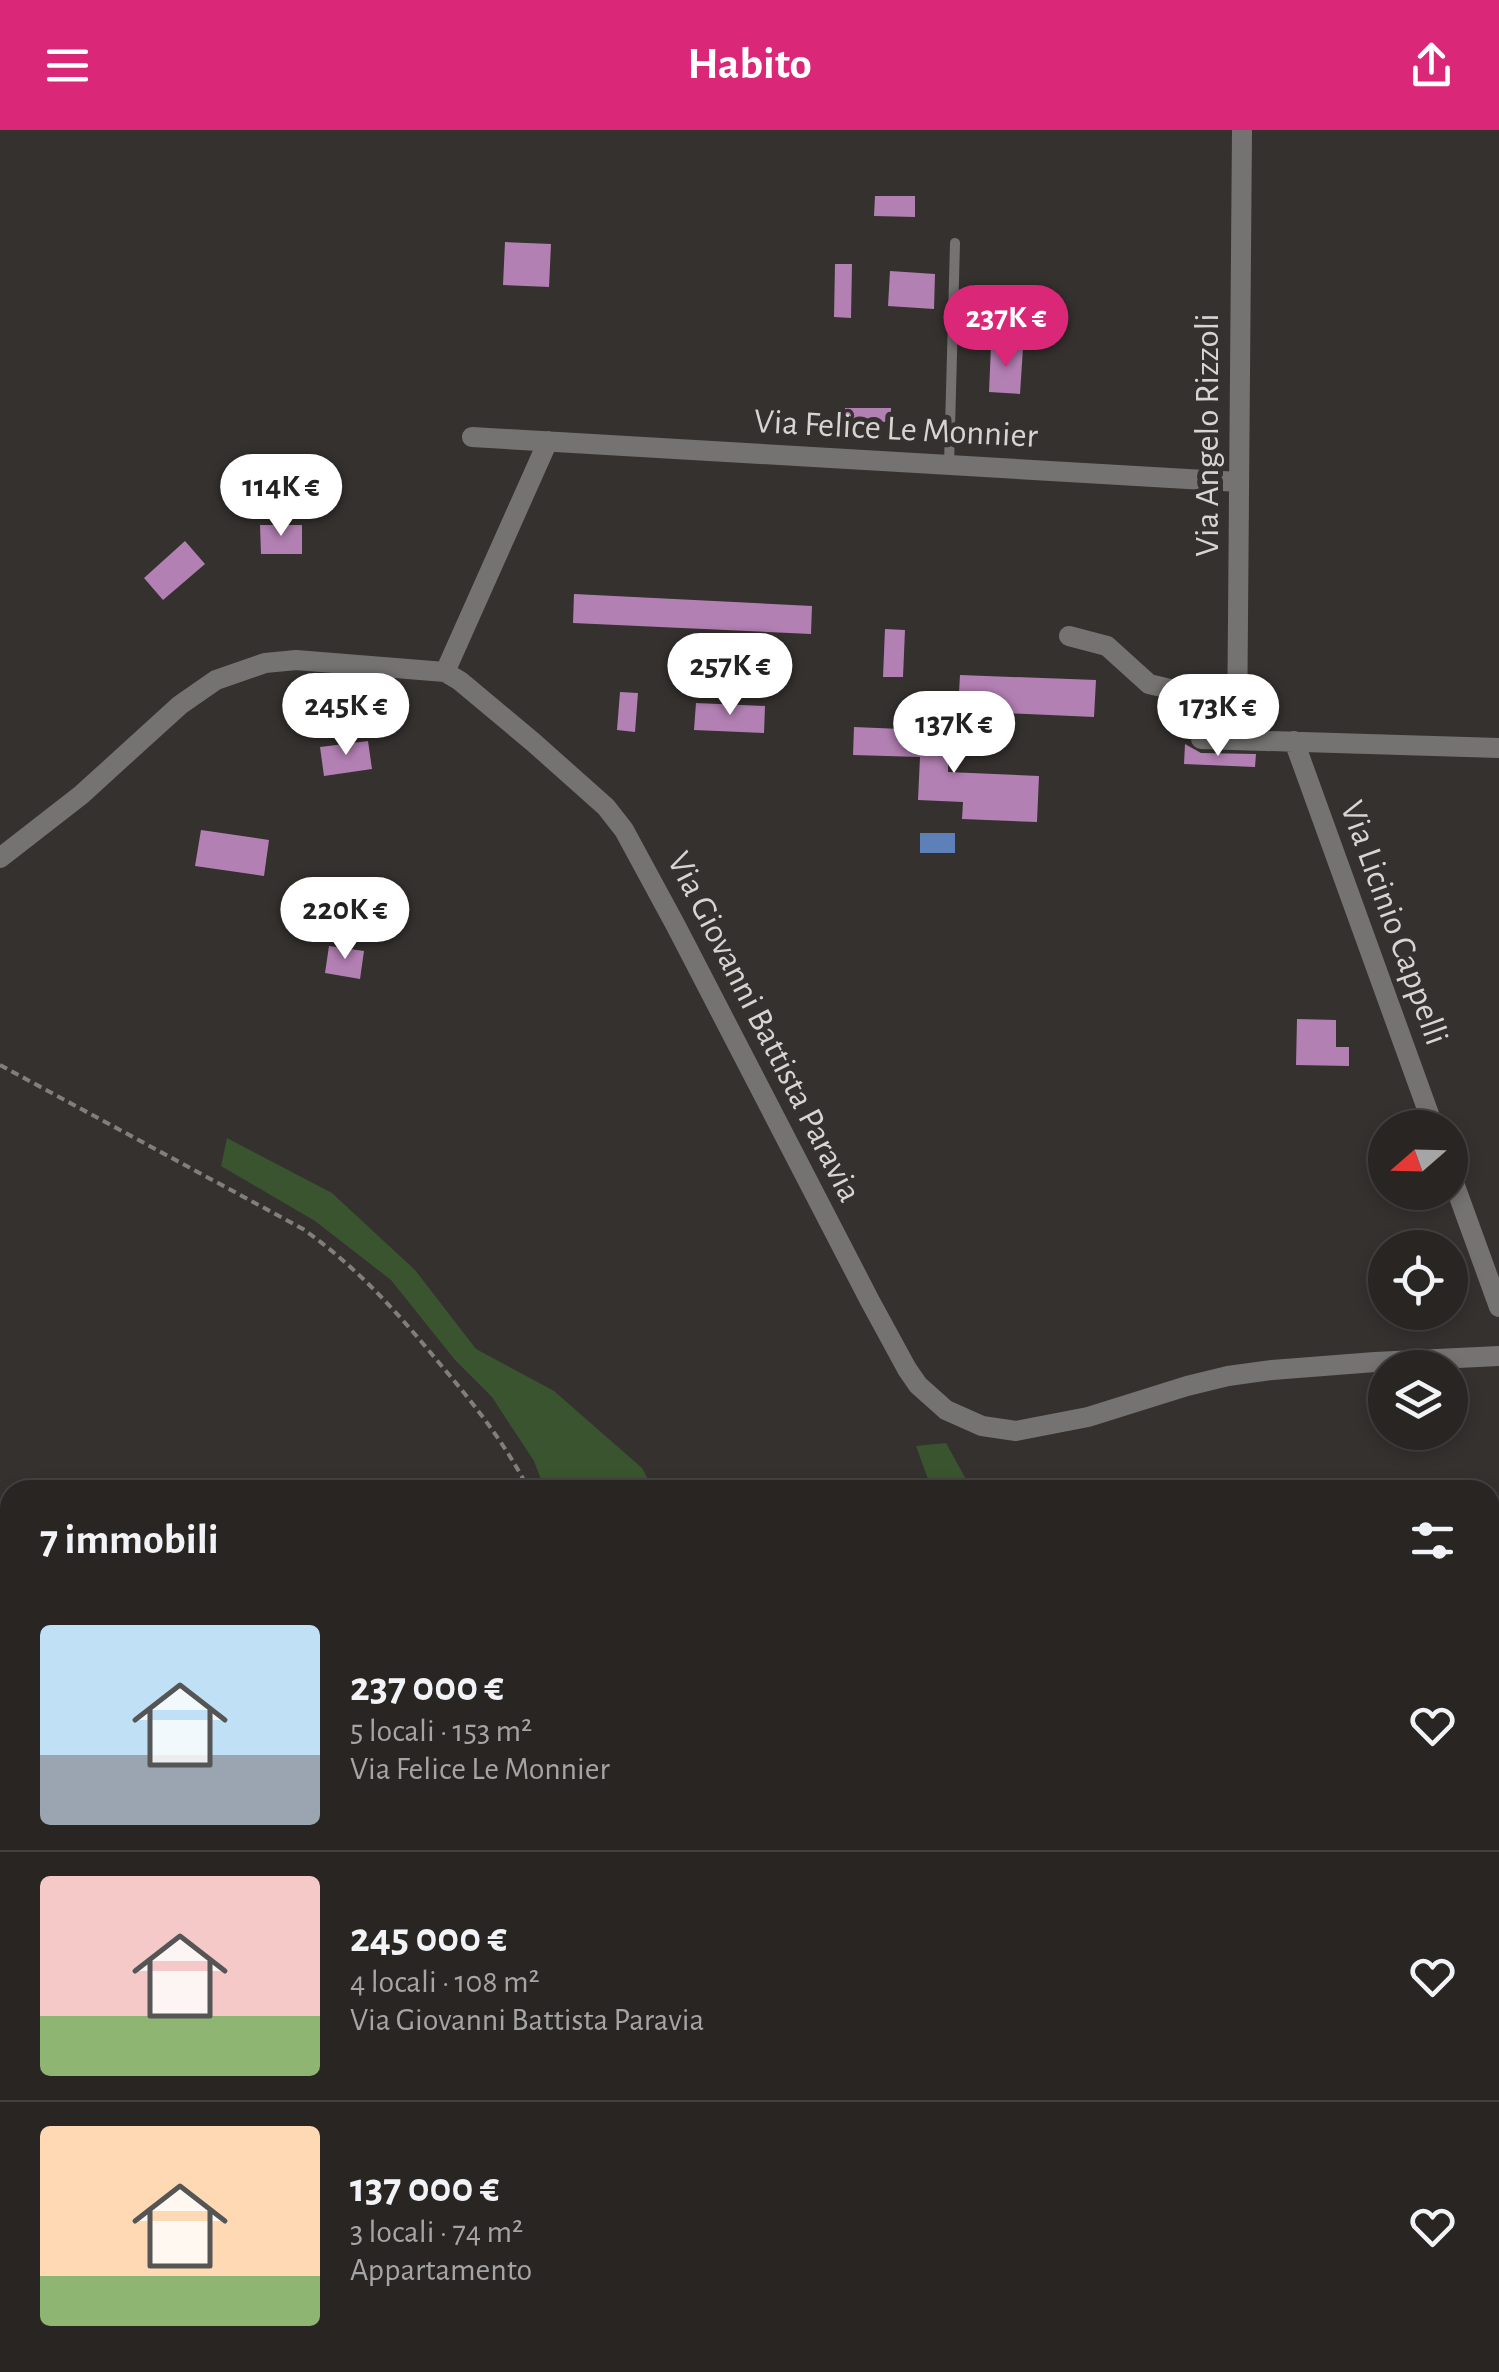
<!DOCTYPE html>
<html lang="it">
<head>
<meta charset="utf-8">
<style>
  :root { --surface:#282523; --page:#302d2b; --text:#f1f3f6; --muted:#a5a5a6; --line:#444241; --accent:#db2777 }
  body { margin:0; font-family:"Alegreya Sans",sans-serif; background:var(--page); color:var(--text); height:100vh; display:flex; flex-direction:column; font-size:38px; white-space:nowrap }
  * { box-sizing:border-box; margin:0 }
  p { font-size:32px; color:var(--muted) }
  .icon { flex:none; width:55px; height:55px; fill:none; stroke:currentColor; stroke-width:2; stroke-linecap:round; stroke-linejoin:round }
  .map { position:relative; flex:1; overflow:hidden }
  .details { position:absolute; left:0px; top:1350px; width:1500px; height:892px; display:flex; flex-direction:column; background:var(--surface); border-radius:30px 30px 0 0; box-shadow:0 5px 15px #0003,0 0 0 2px var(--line) }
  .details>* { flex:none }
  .needle { width:65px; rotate:250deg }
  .tools { position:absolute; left:1368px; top:980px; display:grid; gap:20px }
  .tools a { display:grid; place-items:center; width:100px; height:100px; border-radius:50%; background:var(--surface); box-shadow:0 5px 15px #0003,0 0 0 2px var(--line); font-size:50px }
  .price { position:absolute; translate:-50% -85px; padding:0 22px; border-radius:35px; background:#fff; color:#222; font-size:32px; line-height:65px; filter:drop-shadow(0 2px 5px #0008) }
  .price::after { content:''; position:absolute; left:50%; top:60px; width:30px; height:22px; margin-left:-15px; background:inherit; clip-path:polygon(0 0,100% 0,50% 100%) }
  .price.active { background:var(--accent); color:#fff }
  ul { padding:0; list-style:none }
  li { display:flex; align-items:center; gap:30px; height:250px; padding:0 40px }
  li+li { border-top:2px solid var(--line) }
  li span { display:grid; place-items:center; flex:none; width:280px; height:200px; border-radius:10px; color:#555 }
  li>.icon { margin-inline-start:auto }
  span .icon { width:120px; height:120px; fill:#fffc; stroke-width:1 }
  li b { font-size:42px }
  h2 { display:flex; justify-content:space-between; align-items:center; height:120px; padding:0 40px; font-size:42px }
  header { display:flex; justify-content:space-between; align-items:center; height:130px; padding:0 40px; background:var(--accent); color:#fff; font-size:45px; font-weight:600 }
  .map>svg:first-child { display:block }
</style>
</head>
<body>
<header><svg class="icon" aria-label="menu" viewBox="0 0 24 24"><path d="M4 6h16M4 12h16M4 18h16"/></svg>Habito<svg class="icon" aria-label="share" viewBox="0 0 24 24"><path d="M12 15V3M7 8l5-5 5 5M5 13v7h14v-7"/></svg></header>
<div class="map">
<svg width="1499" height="2242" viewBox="0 0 1499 2242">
  <rect width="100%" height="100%" fill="#35312f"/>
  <!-- green -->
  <path fill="#3a542f" d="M227,1008L332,1063L415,1140L476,1219L554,1261L642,1338L654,1360H545L534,1331L492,1267L455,1230L391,1150L315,1091L221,1036Z
    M946,1313L972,1360H932L916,1316Z
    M1499,1581V1845L1490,1915V1584Z
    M0,1936L10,1939V2079H0Z
    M1499,2090V2208L1490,2209V2095Z"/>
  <!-- water -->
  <path fill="#5c80b7" d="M920,703H955V723H920Z"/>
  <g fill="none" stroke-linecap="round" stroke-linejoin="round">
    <!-- stream -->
    <path stroke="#5c80b7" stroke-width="5" d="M1490,2120L1499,2116
      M1141,2242L1168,2232"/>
  </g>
  <!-- building -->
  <path fill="#b380b3" d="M875,66H915V87L874,86Z
    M505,112L551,114L549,157L503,155Z
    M835,134H852L851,188L834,187Z
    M890,141L935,144L934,179L888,176Z
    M991,216L1023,218L1020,264L989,262Z
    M845,278H891V292L845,291Z
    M260,395H302V424H261Z
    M185,411L205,434L163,470L144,448Z
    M574,464L812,476L811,504L573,493Z
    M885,499L905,500L903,547H883Z
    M960,545L1096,550L1094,587L958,581Z
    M301,554L331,556L330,577L300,575Z
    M620,562L638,563L635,602L617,600Z
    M696,573L765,576L764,603L694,600Z
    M854,597L949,601L948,642L1039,646L1037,692L962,689L963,672L918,670L920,627L853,625Z
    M368,611L372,639L324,646L320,617Z
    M1185,614L1201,623L1256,624L1255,637L1184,634Z
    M201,700L269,710L264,746L195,736Z
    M329,816L364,821L360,849L325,843Z
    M1297,889L1336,890V917H1349V936L1296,935Z"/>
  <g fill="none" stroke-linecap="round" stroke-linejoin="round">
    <!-- path -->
    <path stroke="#817e7c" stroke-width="4" stroke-dasharray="8 5" stroke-linecap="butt" d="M0,935L303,1099C357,1137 398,1183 440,1234C474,1274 505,1313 529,1360
      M1350,2232L1354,2242
      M446,2242L464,2232"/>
    <!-- service -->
    <path stroke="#757372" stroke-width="10" d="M949,335L955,113"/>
    <!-- minor -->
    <path stroke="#757372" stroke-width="20" d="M472,307L1239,352
      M1069,506L1107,516L1149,554L1237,575
      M445,542L548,311
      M1201,609L1499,618
      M1237,610L1242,0
      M1294,611L1434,998
      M0,728L81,665L180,575L216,550L265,533L296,530L445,542L460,551L533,612L606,677L624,700L676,796L870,1171L907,1239L918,1255L946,1280L982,1296L1016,1301L1088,1287L1187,1256L1228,1246L1272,1240L1375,1232L1499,1226
      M1450,1042L1499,1177"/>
  </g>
  <g text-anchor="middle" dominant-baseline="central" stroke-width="10" stroke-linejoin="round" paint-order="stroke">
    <!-- street labels -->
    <g font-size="35" fill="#d7d5d4" stroke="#35312f">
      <text transform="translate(896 299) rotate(3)">Via Felice Le Monnier</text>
      <text transform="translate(1207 305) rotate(-90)">Via Angelo Rizzoli</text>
      <text transform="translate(1394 793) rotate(70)">Via Licinio Cappelli</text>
      <text transform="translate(764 897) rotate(63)">Via Giovanni Battista Paravia</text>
    </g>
  </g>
</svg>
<div class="tools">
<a><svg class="needle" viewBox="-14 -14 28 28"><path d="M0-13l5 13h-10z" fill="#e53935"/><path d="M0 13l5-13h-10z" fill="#a5a5a6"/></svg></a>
<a><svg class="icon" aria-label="locate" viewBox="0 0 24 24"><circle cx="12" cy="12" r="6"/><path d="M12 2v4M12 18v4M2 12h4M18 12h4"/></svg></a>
<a><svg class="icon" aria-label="layers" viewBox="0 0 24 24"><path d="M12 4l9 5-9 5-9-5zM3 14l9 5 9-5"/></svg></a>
</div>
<b class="price active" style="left:1006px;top:240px">237K €</b>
<b class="price" style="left:281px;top:409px">114K €</b>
<b class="price" style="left:730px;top:588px">257K €</b>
<b class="price" style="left:346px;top:628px">245K €</b>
<b class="price" style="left:1218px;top:629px">173K €</b>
<b class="price" style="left:954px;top:646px">137K €</b>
<b class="price" style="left:345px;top:832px">220K €</b>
<section class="details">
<h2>7 immobili<svg class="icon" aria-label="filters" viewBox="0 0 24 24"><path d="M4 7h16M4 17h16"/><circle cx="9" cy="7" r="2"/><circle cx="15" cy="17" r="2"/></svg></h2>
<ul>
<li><span style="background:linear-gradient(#bfe0f5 65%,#9aa5b1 0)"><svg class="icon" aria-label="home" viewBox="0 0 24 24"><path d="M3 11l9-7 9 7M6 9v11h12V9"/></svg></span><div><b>237 000 €</b><p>5 locali · 153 m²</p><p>Via Felice Le Monnier</p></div><svg class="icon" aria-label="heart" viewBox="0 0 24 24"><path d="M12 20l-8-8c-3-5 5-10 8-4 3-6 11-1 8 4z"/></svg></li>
<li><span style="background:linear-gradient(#f6c9c9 70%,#8fb573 0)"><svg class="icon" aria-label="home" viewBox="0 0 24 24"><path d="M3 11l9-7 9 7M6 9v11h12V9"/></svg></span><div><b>245 000 €</b><p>4 locali · 108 m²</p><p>Via Giovanni Battista Paravia</p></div><svg class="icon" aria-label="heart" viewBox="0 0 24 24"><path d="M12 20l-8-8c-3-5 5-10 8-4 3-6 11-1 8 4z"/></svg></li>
<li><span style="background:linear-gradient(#ffd9b3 75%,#8fb573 0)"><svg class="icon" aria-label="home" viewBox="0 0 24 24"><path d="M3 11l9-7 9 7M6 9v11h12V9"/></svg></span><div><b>137 000 €</b><p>3 locali · 74 m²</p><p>Appartamento</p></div><svg class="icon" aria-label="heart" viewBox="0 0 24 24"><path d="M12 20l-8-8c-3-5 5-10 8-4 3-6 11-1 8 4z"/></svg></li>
</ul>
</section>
</div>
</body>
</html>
